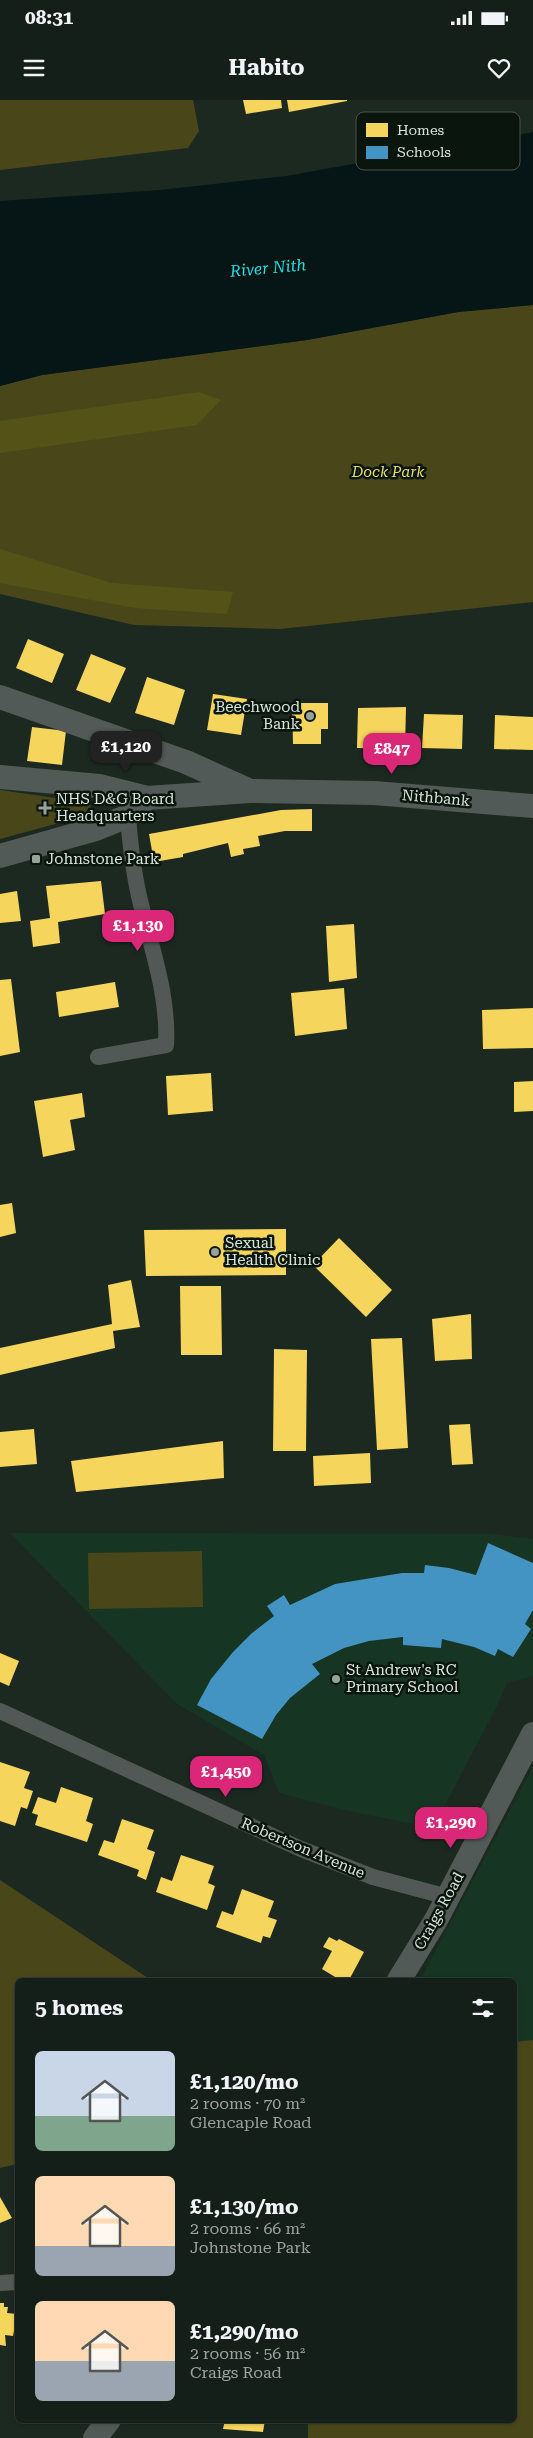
<!DOCTYPE html>
<html lang="en">
<head>
<meta charset="utf-8">
<style>
  :root { --surface:#151f19; --page:#222c26; --text:#f1f3f6; --muted:#9da2a2; --line:#343d38; --accent:#db2777 }
  body { margin:0; font-family:"Roboto Serif",serif; background:var(--page); color:var(--text); height:100vh; display:flex; flex-direction:column; font-size:19px; white-space:nowrap }
  * { box-sizing:border-box; margin:0 }
  p { font-size:16px; color:var(--muted) }
  .icon { flex:none; width:28px; height:28px; fill:none; stroke:currentColor; stroke-width:2; stroke-linecap:round; stroke-linejoin:round }
  .map { position:relative; flex:1; overflow:hidden }
  .details { position:absolute; left:15px; top:1878px; width:502px; height:445px; display:flex; flex-direction:column; background:var(--surface); border-radius:8px; box-shadow:0 1px 4px #0004,0 0 0 1px var(--line) }
  .details>* { flex:none }
  .price { position:absolute; translate:-50% -42px; padding:0 11px; border-radius:10px; background:var(--accent); color:#fff; font-size:16px; line-height:32px; filter:drop-shadow(0 1px 2px #0008) }
  .price::after { content:''; position:absolute; left:50%; top:30px; width:15px; height:11px; margin-left:-8px; background:inherit; clip-path:polygon(0 0,100% 0,50% 100%) }
  .price.current { background:#222; color:#fff }
  ul { padding:0; list-style:none }
  li { display:flex; align-items:center; gap:15px; height:125px; padding:0 20px }
  li span { display:grid; place-items:center; flex:none; width:140px; height:100px; border-radius:8px; color:#555 }
  li>.icon { margin-inline-start:auto }
  span .icon { width:60px; height:60px; fill:#fffc; stroke-width:1 }
  li b { font-size:21px }
  h2 { display:flex; justify-content:space-between; align-items:center; height:60px; padding:0 20px; font-size:21px }
  .status { display:flex; justify-content:space-between; align-items:center; height:35px; padding:0 25px; background:var(--surface); direction:ltr }
  .status svg { height:14px; fill:currentColor }
  header { display:flex; justify-content:space-between; align-items:center; height:65px; padding:0 20px; background:var(--surface); font-size:22px; font-weight:700 }
  .map>svg:first-child { display:block }
</style>
</head>
<body>
<div class="status"><b>08:31</b><svg viewBox="0 0 49 12"><path d="M0 12V9h3v3zM5 12V6h3v6zM10 12V3h3v9zM15 12V0h3v12zM26 1h20v11H26zM47 4h2v5h-2z"/></svg></div>
<header><svg class="icon" aria-label="menu" viewBox="0 0 24 24"><path d="M4 6h16M4 12h16M4 18h16"/></svg>Habito<svg class="icon" aria-label="heart" viewBox="0 0 24 24"><path d="M12 20l-8-8c-3-5 5-10 8-4 3-6 11-1 8 4z"/></svg></header>
<div class="map">
<svg width="533" height="2338" viewBox="0 0 533 2338">
  <rect width="100%" height="100%" fill="#1c2921"/>
  <!-- built -->
  <path fill="#173523" d="M10,1433L492,1434L533,1439V1576L507,1583L497,1606L433,1728L345,1710L279,1693L264,1655L177,1604Z
    M533,1667V1941L515,1943V1880H420Z"/>
  <!-- green -->
  <path fill="#494719" d="M0,0H193L199,31L188,48L0,70Z
    M533,205V502L280,529L134,525L0,494V286L42,275L307,240L458,212Z
    M0,690L90,703L92,714L0,739Z
    M202,1451L203,1507L89,1509L88,1453Z
    M0,1780L151,1880H18L17,2064L0,2068Z
    M533,1940V2338H308V2320H515V1942Z"/>
  <!-- forest -->
  <path fill="#555217" d="M199,292L221,300L197,325L0,353V321Z
    M0,449L112,483L233,492L227,514L135,508L0,483Z"/>
  <!-- water -->
  <path fill="#061516" d="M533,32V205L458,212L307,240L42,275L0,286V101L160,90L286,76Z"/>
  <!-- homes -->
  <path fill="#f6d55c" d="M243,0H281L282,8L246,14Z
    M287,0H347V1L289,12Z
    M28,539L64,554L52,583L16,568Z
    M91,554L126,568L110,603L76,590Z
    M147,577L185,590L174,625L135,613Z
    M213,594L247,599L241,635L207,630Z
    M292,603H328V629H321V644H293Z
    M406,607L405,649L357,648L358,608Z
    M424,614L463,615L462,649L422,648Z
    M495,615L533,617V650L494,649Z
    M32,627L66,631L62,665L27,661Z
    M312,709V731H285L258,736L260,746L243,749L244,754L231,757L228,743L183,754V757L154,762L149,734L281,710Z
    M101,781L105,814L58,822L60,843L33,847L30,821L50,818L46,786Z
    M17,791L21,821L0,823V794Z
    M354,824L357,878L329,882L326,826Z
    M11,879L20,952L0,956V880Z
    M115,882L119,907L59,917L56,892Z
    M344,888L347,929L295,936L291,893Z
    M533,908V948L483,949L482,910Z
    M211,973L213,1011L168,1015L166,976Z
    M533,981V1011L514,1012V982Z
    M82,993L85,1017L70,1020L75,1050L43,1057L34,1001Z
    M12,1103L16,1133L0,1137V1105Z
    M286,1129V1175L146,1176L144,1130Z
    M339,1138L392,1190L366,1217L313,1165Z
    M131,1180L140,1227L113,1231L115,1248L0,1275V1248L112,1224L108,1185Z
    M180,1186H221L222,1255H181Z
    M471,1214L472,1259L435,1261L432,1219Z
    M402,1238L408,1348L377,1350L371,1239Z
    M274,1249L307,1250L306,1351H273Z
    M470,1324L473,1364L452,1365L449,1325Z
    M34,1329L37,1364L0,1367V1332Z
    M223,1341L224,1378L76,1392L71,1361Z
    M370,1353L371,1383L314,1386L313,1356Z
    M0,1553L19,1561L9,1586L0,1582Z
    M0,1662L30,1672L24,1688L33,1691L27,1709L21,1707L15,1726L0,1721Z
    M61,1687L93,1698L86,1721L93,1724L87,1742L35,1725L38,1715L32,1713L38,1697L56,1703Z
    M122,1719L154,1730L147,1749L155,1752L146,1780L137,1776L139,1770L98,1755L104,1740L114,1743Z
    M181,1755L214,1766L208,1783L215,1786L207,1810L156,1792L161,1777L172,1781Z
    M242,1789L274,1801L268,1817L277,1820L270,1838L263,1836L261,1843L216,1827L222,1811L233,1815Z
    M329,1837L337,1841L339,1839L364,1852L349,1880H340L322,1869L332,1851L323,1847Z
    M0,2097L12,2118L0,2123Z
    M0,2203H4V2207H8L7,2213L17,2214L13,2236L5,2235L6,2246L0,2245Z
    M225,2320H265L263,2332L223,2329Z"/>
  <!-- schools -->
  <path fill="#4393c3" d="M488,1443L533,1463V1510L525,1524L531,1529L513,1557L498,1549L495,1556L474,1547L442,1539L441,1548L403,1545V1537L369,1541L344,1548L312,1564L320,1574L290,1598L276,1615L262,1639L197,1605L211,1579L233,1552L252,1533L274,1516L267,1506L284,1495L290,1505L335,1484L402,1473H424L425,1465L449,1468L476,1475Z"/>
  <g fill="none" stroke-linecap="round" stroke-linejoin="round">
    <!-- street -->
    <path stroke="#525856" stroke-width="16" d="M98,957L166,945C169,894 150,845 139,796C133,770 130,742 128,716
      M0,1611L301,1749L373,1777L448,1797
      M0,2183L18,2182"/>
    <!-- secondary -->
    <path stroke="#525a57" stroke-width="24" d="M0,597L186,662L248,690
      M0,677L99,686L147,698L250,691L374,693L533,706
      M0,756L96,729L128,716L147,698
      M399,1880L436,1820L533,1634
      M95,2338L109,2320"/>
  </g>
  <!-- markers -->
  <g fill="#95a399" stroke="#0a150e" stroke-width="2">
    <circle cx="310" cy="616" r="5"/>
    <path d="M42.5 700.5h5v5h5v5h-5v5h-5v-5h-5v-5h5z"/>
    <rect x="31" y="754" width="10" height="10" rx="2.5"/>
    <circle cx="215" cy="1152" r="5"/>
    <circle cx="336" cy="1579" r="5"/>
  </g>
  <g text-anchor="middle" dominant-baseline="central" stroke-width="5" stroke-linejoin="round" paint-order="stroke">
    <!-- park labels -->
    <g font-size="15" font-style="italic" fill="#e7de6a" stroke="#0a150e">
      <text x="388" y="372">Dock Park</text>
    </g>
    <!-- poi labels -->
    <g font-size="15" fill="#d6e5da" stroke="#0a150e" text-anchor="start">
      <text x="300" y="607" text-anchor="end">Beechwood<tspan x="300" dy="17">Bank</tspan></text>
      <text x="56" y="699">NHS D&amp;G Board<tspan x="56" dy="17">Headquarters</tspan></text>
      <text x="46" y="759">Johnstone Park</text>
      <text x="225" y="1143">Sexual<tspan x="225" dy="17">Health Clinic</tspan></text>
      <text x="346" y="1570">St Andrew's RC<tspan x="346" dy="17">Primary School</tspan></text>
    </g>
    <!-- street labels -->
    <g font-size="15" fill="#d6e5da" stroke="#0a150e">
      <text transform="translate(436 698) rotate(5)">Nithbank</text>
      <text transform="translate(303 1748) rotate(23)">Robertson Avenue</text>
      <text transform="translate(439 1811) rotate(-61)">Craigs Road</text>
    </g>
    <!-- water labels -->
    <g font-size="16" font-style="italic" fill="#1fdef0" stroke="#0a150e">
      <text transform="translate(268 168) rotate(-5)">River Nith</text>
    </g>
  </g>
  <!-- legend -->
  <rect x="356" y="12" width="164" height="58" rx="8" fill="#0a150e" stroke="#47534b" stroke-width="1"/>
  <rect x="366" y="23" width="22" height="14" fill="#f6d55c"/>
  <rect x="366" y="46" width="22" height="13" fill="#4393c3"/>
  <g font-size="14" fill="#d6e5da">
    <text x="397" y="35">Homes</text>
    <text x="397" y="57">Schools</text>
  </g>
</svg>
<b class="price current" style="left:126px;top:673px">£1,120</b>
<b class="price" style="left:392px;top:675px">£847</b>
<b class="price" style="left:138px;top:852px">£1,130</b>
<b class="price" style="left:226px;top:1698px">£1,450</b>
<b class="price" style="left:451px;top:1749px">£1,290</b>
<section class="details">
<h2>5 homes<svg class="icon" aria-label="filters" viewBox="0 0 24 24"><path d="M4 7h16M4 17h16"/><circle cx="9" cy="7" r="2"/><circle cx="15" cy="17" r="2"/></svg></h2>
<ul>
<li><span style="background:linear-gradient(#c9d6e8 65%,#7fa58c 0)"><svg class="icon" aria-label="home" viewBox="0 0 24 24"><path d="M3 11l9-7 9 7M6 9v11h12V9"/></svg></span><div><b>£1,120/mo</b><p>2 rooms · 70 m²</p><p>Glencaple Road</p></div></li>
<li><span style="background:linear-gradient(#ffd9b3 70%,#9aa5b1 0)"><svg class="icon" aria-label="home" viewBox="0 0 24 24"><path d="M3 11l9-7 9 7M6 9v11h12V9"/></svg></span><div><b>£1,130/mo</b><p>2 rooms · 66 m²</p><p>Johnstone Park</p></div></li>
<li><span style="background:linear-gradient(#ffd9b3 60%,#9aa5b1 0)"><svg class="icon" aria-label="home" viewBox="0 0 24 24"><path d="M3 11l9-7 9 7M6 9v11h12V9"/></svg></span><div><b>£1,290/mo</b><p>2 rooms · 56 m²</p><p>Craigs Road</p></div></li>
</ul>
</section>
</div>
</body>
</html>
